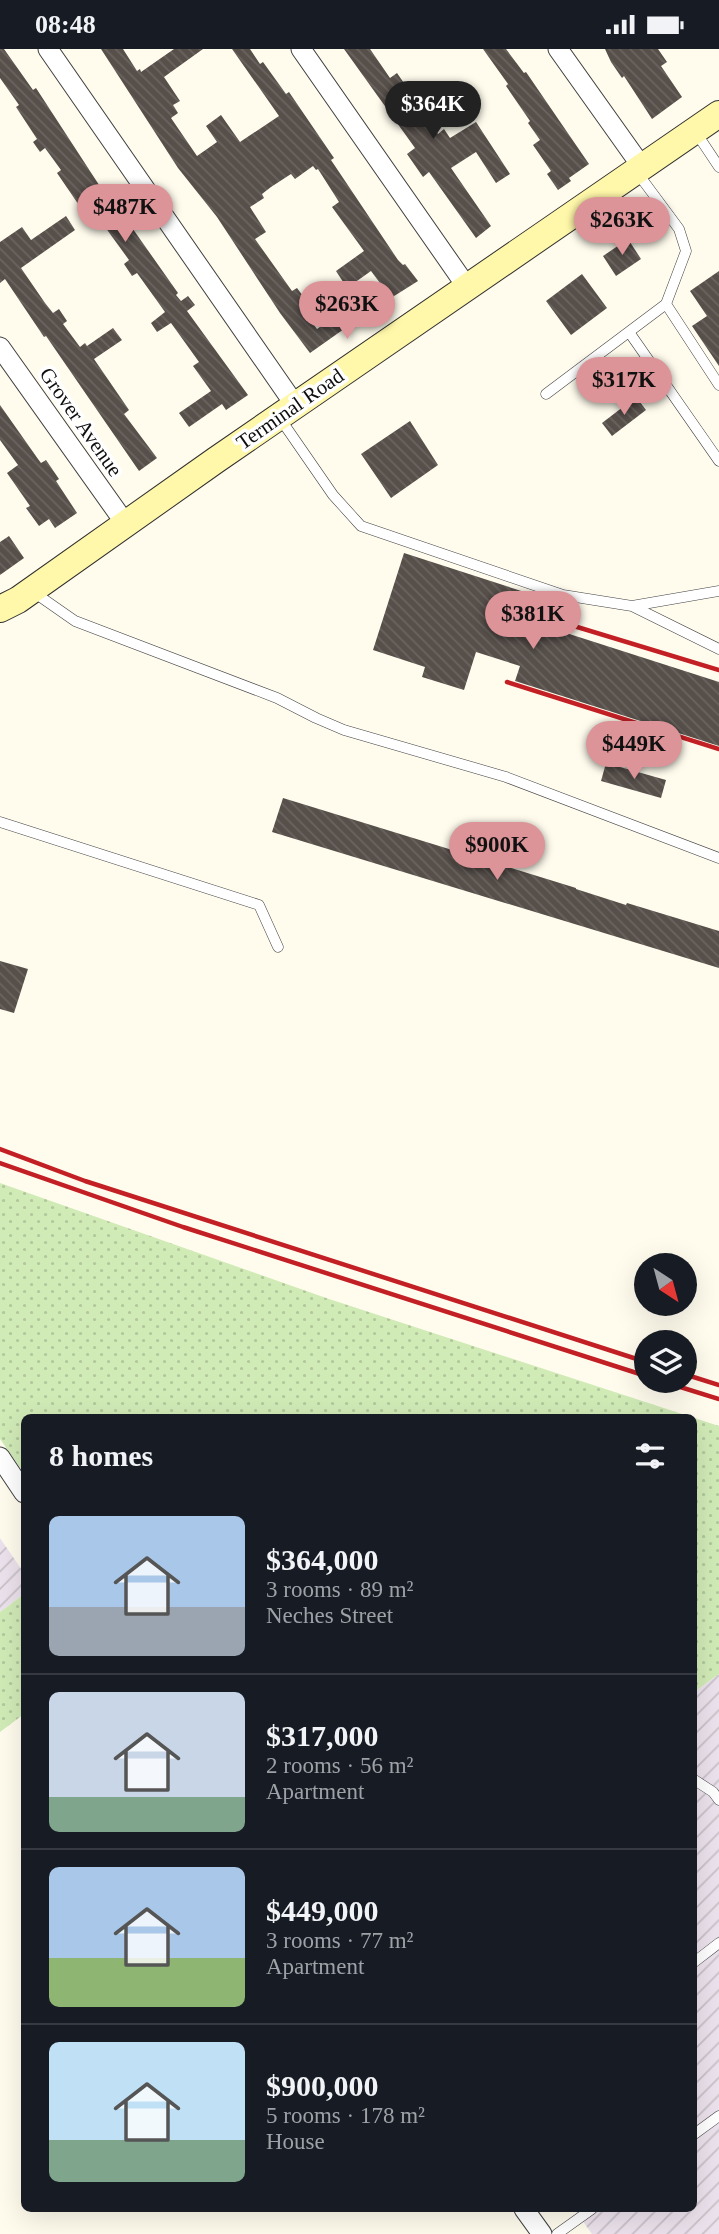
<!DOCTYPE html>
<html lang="en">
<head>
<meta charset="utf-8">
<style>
  :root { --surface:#171b24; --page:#20242c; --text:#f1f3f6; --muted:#9ea1a6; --line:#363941; --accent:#dc9498 }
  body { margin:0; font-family:"Times New Roman",serif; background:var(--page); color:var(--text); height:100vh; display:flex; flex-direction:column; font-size:26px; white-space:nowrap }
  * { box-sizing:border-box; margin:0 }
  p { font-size:23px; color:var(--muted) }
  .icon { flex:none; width:38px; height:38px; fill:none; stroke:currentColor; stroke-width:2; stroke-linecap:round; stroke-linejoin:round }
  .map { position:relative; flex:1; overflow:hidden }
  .side { position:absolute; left:21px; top:1365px; width:676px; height:798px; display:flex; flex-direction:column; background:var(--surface); border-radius:10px; box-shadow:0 7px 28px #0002 }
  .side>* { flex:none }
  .needle { width:46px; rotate:144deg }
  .buttons { position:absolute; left:634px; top:1204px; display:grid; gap:14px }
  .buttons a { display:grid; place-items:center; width:63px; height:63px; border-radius:50%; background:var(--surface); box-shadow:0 7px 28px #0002; font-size:35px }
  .price { position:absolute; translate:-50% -60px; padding:0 16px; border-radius:24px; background:var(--accent); color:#111; font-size:23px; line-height:46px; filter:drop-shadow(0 2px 4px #0008) }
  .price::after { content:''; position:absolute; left:50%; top:42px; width:21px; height:16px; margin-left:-10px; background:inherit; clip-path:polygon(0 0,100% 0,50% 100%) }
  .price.active { background:#222; color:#fff }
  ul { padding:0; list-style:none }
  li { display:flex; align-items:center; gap:21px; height:175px; padding:0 28px }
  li+li { border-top:2px solid var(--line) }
  li span { display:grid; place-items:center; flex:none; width:196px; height:140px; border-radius:10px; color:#555 }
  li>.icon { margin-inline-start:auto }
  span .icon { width:84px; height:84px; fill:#fffc; stroke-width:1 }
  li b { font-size:30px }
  h2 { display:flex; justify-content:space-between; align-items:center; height:84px; padding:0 28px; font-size:30px }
  .status { display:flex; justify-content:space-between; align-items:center; height:49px; padding:0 35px; background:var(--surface); direction:ltr }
  .status svg { height:19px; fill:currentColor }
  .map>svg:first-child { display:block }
</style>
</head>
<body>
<div class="status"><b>08:48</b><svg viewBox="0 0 49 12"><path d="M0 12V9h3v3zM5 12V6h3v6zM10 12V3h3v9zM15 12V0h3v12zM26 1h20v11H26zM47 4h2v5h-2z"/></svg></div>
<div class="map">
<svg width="719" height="2185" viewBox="0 0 719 2185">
  <defs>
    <pattern id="industrial-furrows" width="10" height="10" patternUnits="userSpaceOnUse" patternTransform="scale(1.75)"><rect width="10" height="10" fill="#ece2ed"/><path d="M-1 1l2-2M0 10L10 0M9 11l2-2" fill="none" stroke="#c9c1ca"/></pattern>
    <pattern id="grass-dots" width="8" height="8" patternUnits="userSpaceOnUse" patternTransform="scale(1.75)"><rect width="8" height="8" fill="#d1ebb7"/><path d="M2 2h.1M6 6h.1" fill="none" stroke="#b2c89c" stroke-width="1.8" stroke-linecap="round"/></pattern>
    <pattern id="building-back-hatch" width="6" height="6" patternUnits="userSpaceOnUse" patternTransform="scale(1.75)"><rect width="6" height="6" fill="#574f4a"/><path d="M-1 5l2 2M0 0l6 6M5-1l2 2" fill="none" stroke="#6a6460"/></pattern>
  </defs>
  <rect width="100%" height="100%" fill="#fffcee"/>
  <!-- industrial -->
  <path fill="url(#industrial-furrows)" d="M0,1489L24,1524V1545L0,1563Z
    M719,1625V2185H592L574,2160H693V1644Z"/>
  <!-- grass -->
  <path fill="url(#grass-dots)" d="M0,1134L329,1250L719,1377V1625L693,1644V1368H24V1424L0,1390Z
    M24,1545V1665L0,1683V1563Z"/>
  <!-- building -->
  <path fill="url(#building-back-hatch)" d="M0,0H4L33,41L36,39L103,142L118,164L120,163L124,167L135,183L178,244L176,246L181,252L188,247L195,256L187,262L248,346L226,361L222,355L189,378L179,364L211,342L193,317L199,313L171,274L157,283L151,274L165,263L137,224L132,227L124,215L129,211L92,160L85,165L57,124L61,121L45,99L40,103L33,93L37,90L16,58L19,56L0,29Z
    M101,0H123L137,22L140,20L141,23L174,0H203L164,28L180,52L173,56L178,64L171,69L197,107L217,93L206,77L221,66L240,93L279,67L232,0H250L260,15L263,13L286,45L289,43L334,109L331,111L398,211L403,216L405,215L418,232L391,249L371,222L347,239L336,222L364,202L332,158L339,153L318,120L316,121L313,117L295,130L291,125L271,138L262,145L264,149L250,158L266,183L255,190L292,242L297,239L306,251L299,256L317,280L335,267L344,280L310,304L280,264L217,168L178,119Z
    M344,0H370L390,29L397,24L408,40L401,44L416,66L421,61L438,85L444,80L450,89L476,73L510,125L496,134L476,103L451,119L491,177L476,189L429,123L423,128L407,105L415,99Z
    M483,0H506L524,24L526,23L589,115L569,129L571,132L558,141L547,125L551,122L533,96L540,91L528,74L530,72L506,37L508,35Z
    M605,0H658L667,13L661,17L682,48L652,70L624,27L622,29L611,13Z
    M66,167L75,181L21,219L45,254L53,264L59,260L67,272L63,275L80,298L85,294L87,297L113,279L122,291L94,310L129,361L124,365L157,409L139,422L46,287L44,288L5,230L0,234V193L22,178L31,191Z
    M628,190L641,210L616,227L603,207Z
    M719,222V317L692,277L707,267L690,242Z
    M582,225L607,259L571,286L546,252Z
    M636,348L646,361L612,387L602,374Z
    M0,356L38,410L41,414L46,411L59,430L56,432L77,464L55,479L49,470L39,477L26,459L30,457L7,424L18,416L0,391Z
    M410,372L438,416L391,449L361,405Z
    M9,487L24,509L0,526V493Z
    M404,504L540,548L532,573L719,633V697L515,632L520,617L476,603L464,641L422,628L425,618L373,601Z
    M606,714L666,731L661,749L601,732Z
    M283,749L576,839V840L626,856L627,854L719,882V919L272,783Z
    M0,912L28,920L14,964L0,960Z"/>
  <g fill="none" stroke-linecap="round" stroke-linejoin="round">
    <!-- service casing -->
    <g stroke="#414141" stroke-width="11">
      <path id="service" d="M695,82L719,118
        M636,122L679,180L686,202L666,255L719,336
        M629,283L719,412
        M546,345L666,255
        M279,368L333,446L361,477L563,546L632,557L719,600
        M32,542L75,572L277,649L316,669L344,681L506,728L719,809
        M632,557L719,542
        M0,773L259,856L278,898
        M693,1730L713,1743L719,1751
        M693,1914L719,1894
        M693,2086L719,2067
        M557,2185L592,2160"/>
    </g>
    <!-- minor casing -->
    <g stroke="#414141" stroke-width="21">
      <path id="minor" d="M48,0L295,356
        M301,0L467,238
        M558,0L642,118
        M0,298L125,474
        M0,1408L24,1444
        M524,2160L542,2185"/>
    </g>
    <!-- secondary casing -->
    <g stroke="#303030" stroke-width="28">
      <path id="secondary" d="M0,560L18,551L216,411L719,65"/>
    </g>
    <!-- service -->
    <use href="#service" stroke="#fff" stroke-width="10"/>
    <!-- minor -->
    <use href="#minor" stroke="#fff" stroke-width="19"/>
    <!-- secondary -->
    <use href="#secondary" stroke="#fff7a9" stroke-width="26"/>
    <!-- rail -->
    <path stroke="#c32025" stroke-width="4.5" d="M541,567L719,621
      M507,633L719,700
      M0,1100L85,1132L646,1313
      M0,1114L183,1178L646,1327
      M684,1325L719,1336
      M661,1332L719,1350"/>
  </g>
  <g text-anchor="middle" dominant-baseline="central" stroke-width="7" stroke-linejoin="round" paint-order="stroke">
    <!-- street labels -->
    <g font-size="21" fill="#0e0e0e" stroke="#fff">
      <text transform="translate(290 360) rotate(-35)">Terminal Road</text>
      <text transform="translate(81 373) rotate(55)">Grover Avenue</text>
    </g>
  </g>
</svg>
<div class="buttons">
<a><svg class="needle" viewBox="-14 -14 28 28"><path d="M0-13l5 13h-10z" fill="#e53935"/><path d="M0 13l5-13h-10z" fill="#9ea1a6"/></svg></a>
<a><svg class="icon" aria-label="layers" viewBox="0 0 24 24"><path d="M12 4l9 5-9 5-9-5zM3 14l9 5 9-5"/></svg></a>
</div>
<b class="price active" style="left:433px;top:92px">$364K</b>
<b class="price" style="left:125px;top:195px">$487K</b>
<b class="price" style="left:622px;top:208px">$263K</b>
<b class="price" style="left:347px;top:292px">$263K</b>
<b class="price" style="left:624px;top:368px">$317K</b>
<b class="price" style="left:533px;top:602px">$381K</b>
<b class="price" style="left:634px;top:732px">$449K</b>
<b class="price" style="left:497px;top:833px">$900K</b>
<section class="side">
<h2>8 homes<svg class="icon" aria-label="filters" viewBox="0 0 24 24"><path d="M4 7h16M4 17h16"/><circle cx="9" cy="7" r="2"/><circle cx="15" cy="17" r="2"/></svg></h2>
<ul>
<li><span style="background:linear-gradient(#a9c7e8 65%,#9aa5b1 0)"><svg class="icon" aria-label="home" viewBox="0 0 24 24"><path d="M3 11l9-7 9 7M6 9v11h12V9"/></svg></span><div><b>$364,000</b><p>3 rooms · 89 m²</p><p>Neches Street</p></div></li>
<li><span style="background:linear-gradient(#c9d6e8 75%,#7fa58c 0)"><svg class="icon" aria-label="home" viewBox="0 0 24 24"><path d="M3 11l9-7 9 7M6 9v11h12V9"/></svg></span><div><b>$317,000</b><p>2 rooms · 56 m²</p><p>Apartment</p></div></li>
<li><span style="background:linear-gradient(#a9c7e8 65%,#8fb573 0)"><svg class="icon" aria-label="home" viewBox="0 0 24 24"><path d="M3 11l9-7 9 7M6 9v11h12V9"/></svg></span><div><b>$449,000</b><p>3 rooms · 77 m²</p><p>Apartment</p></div></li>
<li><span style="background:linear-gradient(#bfe0f5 70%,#7fa58c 0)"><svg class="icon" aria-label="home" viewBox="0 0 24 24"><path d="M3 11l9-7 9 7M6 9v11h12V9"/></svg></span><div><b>$900,000</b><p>5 rooms · 178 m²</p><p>House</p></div></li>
</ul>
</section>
</div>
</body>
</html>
